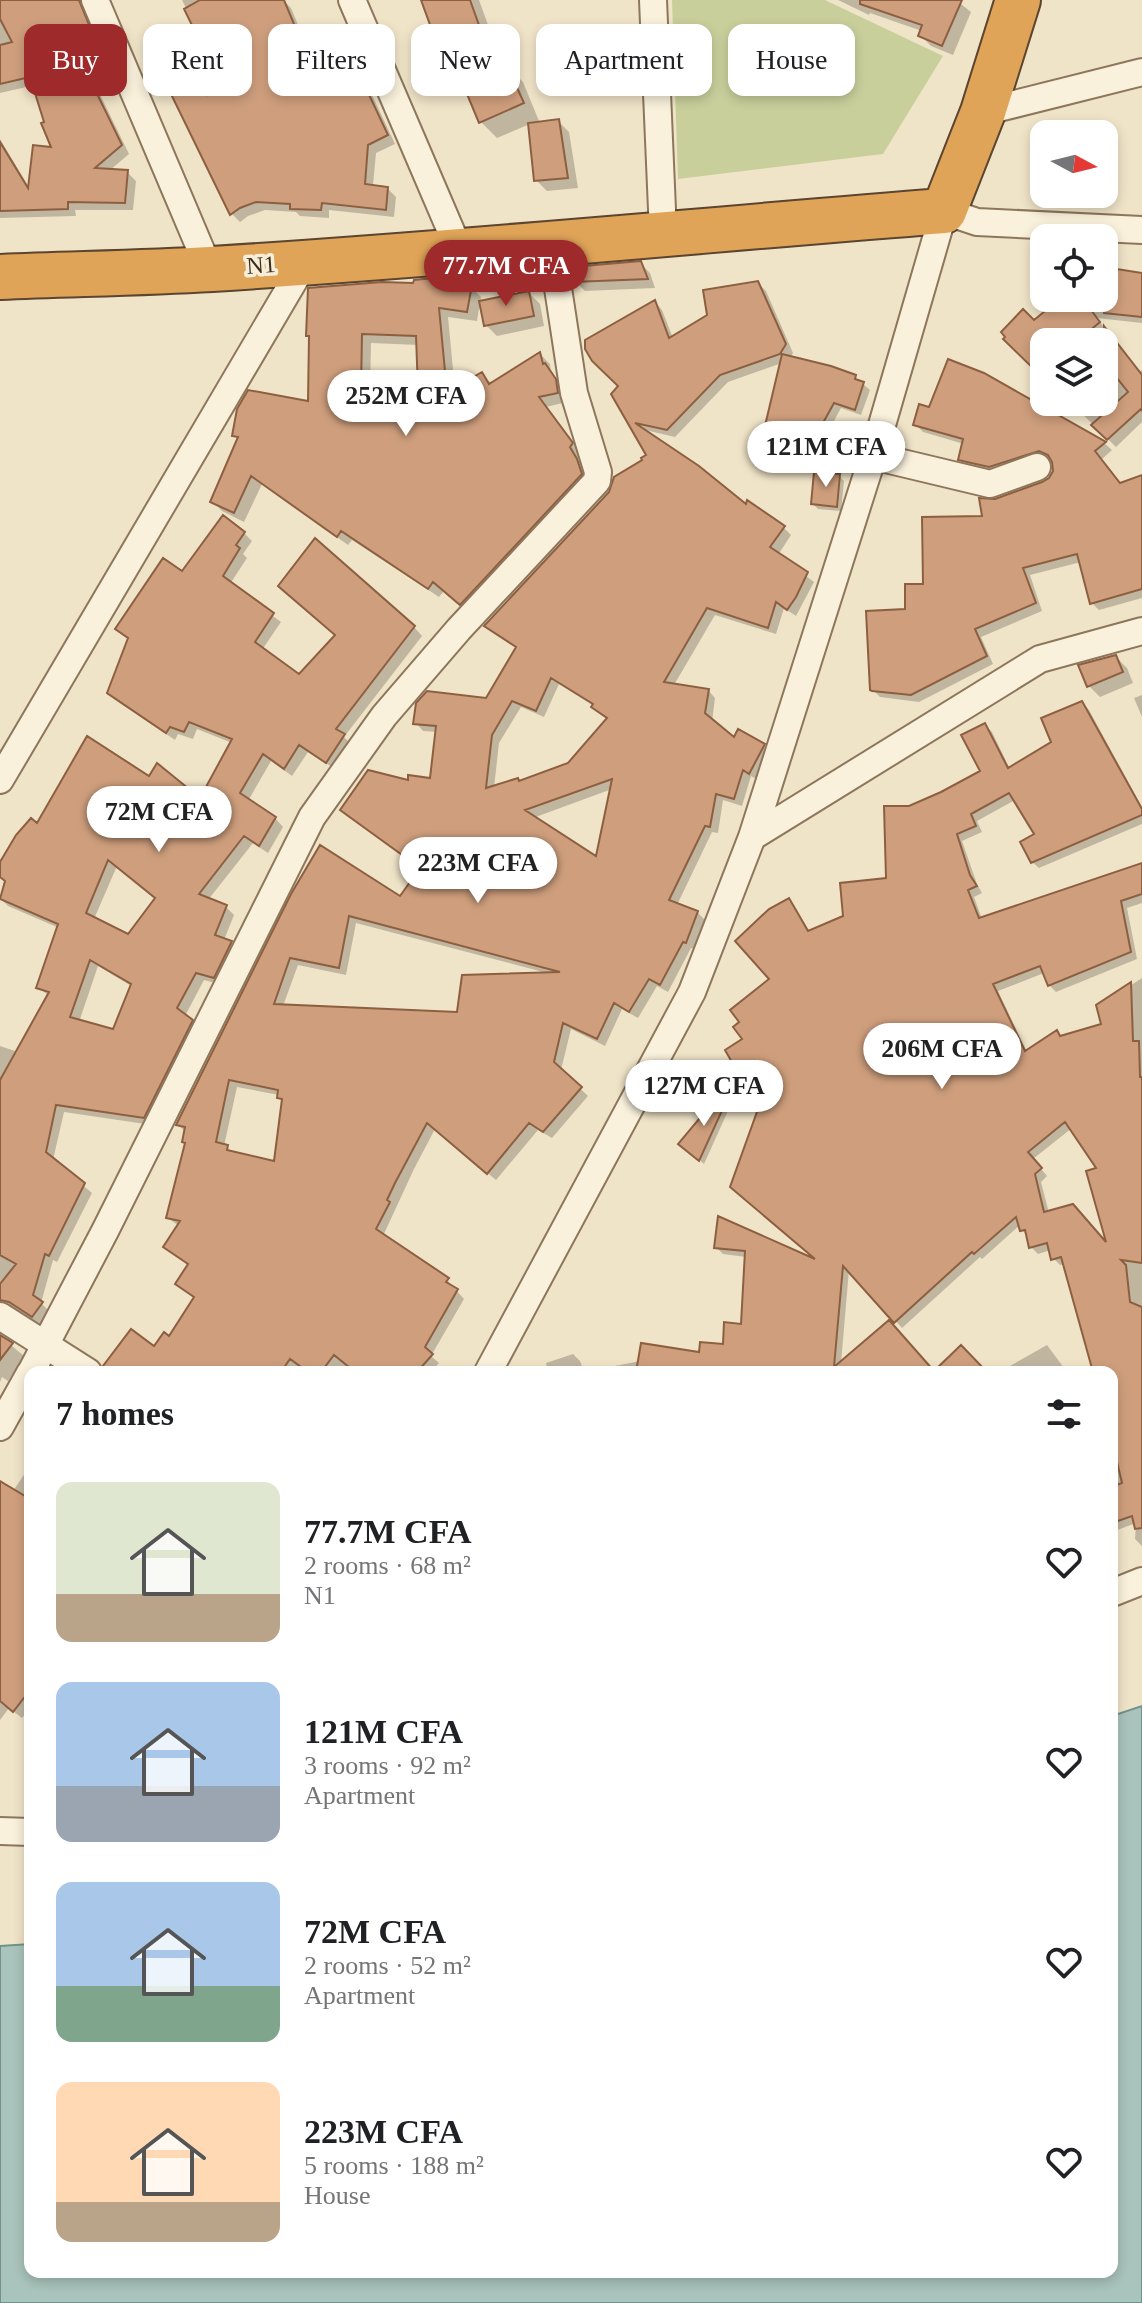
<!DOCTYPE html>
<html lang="en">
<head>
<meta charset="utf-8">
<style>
  :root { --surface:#fff; --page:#f2f2f2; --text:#202124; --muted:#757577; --accent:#9e2a2b }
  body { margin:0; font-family:"Times New Roman",serif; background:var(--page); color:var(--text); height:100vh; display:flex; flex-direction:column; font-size:30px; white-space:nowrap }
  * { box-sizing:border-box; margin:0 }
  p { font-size:26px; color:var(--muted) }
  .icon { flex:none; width:44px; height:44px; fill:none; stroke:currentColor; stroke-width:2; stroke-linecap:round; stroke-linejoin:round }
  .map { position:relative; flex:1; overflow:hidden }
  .sheet { position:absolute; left:24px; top:1366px; width:1094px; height:912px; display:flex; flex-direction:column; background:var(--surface); border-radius:16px; box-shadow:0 4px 12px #0003 }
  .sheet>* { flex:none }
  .banner { position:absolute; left:24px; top:24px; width:1094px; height:72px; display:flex; gap:16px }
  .needle { width:52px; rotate:97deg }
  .controls { position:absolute; left:1030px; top:120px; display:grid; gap:16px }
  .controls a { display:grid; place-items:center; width:88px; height:88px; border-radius:16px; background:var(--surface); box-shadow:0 4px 12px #0003; font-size:40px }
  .price { position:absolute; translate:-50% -68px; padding:0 18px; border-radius:28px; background:#fff; color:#222; font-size:26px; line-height:52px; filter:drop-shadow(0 2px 4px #0008) }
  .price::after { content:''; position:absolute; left:50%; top:48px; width:24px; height:18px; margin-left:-12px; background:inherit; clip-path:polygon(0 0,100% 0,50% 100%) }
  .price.current { background:var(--accent); color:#fff }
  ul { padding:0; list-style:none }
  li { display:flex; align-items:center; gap:24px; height:200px; padding:0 32px }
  li span { display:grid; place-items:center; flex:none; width:224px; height:160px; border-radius:16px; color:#555 }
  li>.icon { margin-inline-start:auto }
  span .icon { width:96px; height:96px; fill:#fffc; stroke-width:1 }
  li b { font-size:34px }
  h2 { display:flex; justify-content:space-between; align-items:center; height:96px; padding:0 32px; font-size:34px }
  .tag { padding:0 28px; border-radius:16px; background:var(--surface); box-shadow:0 4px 12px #0003; font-size:28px; line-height:72px }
  .tag.current { background:var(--accent); color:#fff }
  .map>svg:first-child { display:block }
</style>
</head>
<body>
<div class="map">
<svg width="1142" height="2303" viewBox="0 0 1142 2303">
  <rect width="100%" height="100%" fill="#f0e4c8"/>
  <!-- green -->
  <path fill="#c9cf9b" d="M672,0H825L943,56L883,154L678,179Z"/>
  <!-- water -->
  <path fill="#a9c4bc" stroke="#6f938a" stroke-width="2" d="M1142,1706V2303H0V1946L30,1944V2272H1112V1716Z"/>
  <!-- shadow -->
  <path fill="#0003" fill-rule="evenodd" d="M0,0H86L88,16L107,63L94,67L97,75L92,78L129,154L109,171L127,172L136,181L133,210H75L76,216L0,218V139L30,189L54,150L35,85L0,93Z
    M182,0H283L291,8L318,72L350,57L358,65L395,144L376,153L373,185L388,189L396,197L394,217L329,210V218L300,216L296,212L265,210L248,216L240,222L232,214L208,97L215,67Z
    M423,0H479L495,44L455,59L439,42Z
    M838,0H956L971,12L953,55L931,46L920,35L922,31L870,13L869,15Z
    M506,65L523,82L539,121L536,124L558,121L569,132L578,188L547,191L536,180L530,124L497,138L481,122Z
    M640,263L650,273L655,288L585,291L575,281Z
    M1104,269L1142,275V323L1097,318L1139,372L1142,370V422L1116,447L1070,402H1104V342H1044V377L1034,323L1064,298H1104Z
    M758,283L766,291L793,353L790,358L855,377L870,390L861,415L841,408L809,467L768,457L761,451L782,363L728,382L675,437L641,429L747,507L783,527L791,535L778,555L814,582L796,616L784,608L776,634L715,615L674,685L708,690L715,698L712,722L734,741L763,746L771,754L758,780L751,776L742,806L723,800L718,833L712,832L677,905L697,912L705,920L694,949L691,948L668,992L657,986L638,1018L622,1009L605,1046L571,1029L561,1070L588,1096L552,1138L538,1130L496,1180L435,1129L414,1169L383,1236L447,1280L464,1299L431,1356L439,1363L431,1372H106L170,1339L195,1299L177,1284L190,1265L166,1247L179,1226L168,1218L187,1145L186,1132L178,1125L293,895L401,899L421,869L342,810L409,782L432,780L438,732L423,731L416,723L487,700L518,649L487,626L649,456L613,394L621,386L655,302L662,310L673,338ZM559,684L594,706L608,720L570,765L520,783L494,788L499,743L521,707L544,717ZM612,789L597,860L533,818ZM356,923L547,973L459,1014L283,1006L298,965L346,975ZM237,1087L279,1095V1098L283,1102L276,1163L233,1153L224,1146Z
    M471,287L481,297L477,321L448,317L455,390L482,374L492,384L540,354L550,364L551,372L565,391L567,402L546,407L581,454L578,458L587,471L591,485L471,613L444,591L439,597L352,540L348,545L262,484L244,522L222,511L212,501L239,440L234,435L310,403L311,338L308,335ZM371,343L419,345L420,392L370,391Z
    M529,293L540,304L544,326L497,336L486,325Z
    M915,424L1104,443L1112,450L1101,460L1121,485L1142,478V598L1099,610L1092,603L1081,562L1030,575L1042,611L981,637L993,664L919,702L880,697L872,689L907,611L925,586L996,501L1050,479L1055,471L1053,460L1048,458L998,474L967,467L960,459L964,444L923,432Z
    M839,476L844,481L841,511L818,509L813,504Z
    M244,533L252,541L243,554L247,558L230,584L281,622L262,650L299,677L414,627L422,636L344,737L351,744L335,769L308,752L292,776L271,761L248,801L275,818L283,827L268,853L253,843L208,900L226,907L234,915L224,940L231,943L239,951L222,985L204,980L185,1016L200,1030L152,1125L64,1112L53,1160L92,1193L57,1262L53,1260L41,1303L50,1312L41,1324L11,1307L0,1311V1046L18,1052L49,996L38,987L59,928L8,906L0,898L7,882L0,876V861L31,821L37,827L149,779L200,801L232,743L197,729L193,739L178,734L175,740L117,701L109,692L130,640L118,629L183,574ZM117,866L157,899L129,937L94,919ZM98,966L133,987L114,1032L79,1022Z
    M1116,657L1127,668L1133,683L1100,697L1089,686Z
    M1142,695V717L1134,698Z
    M1082,703L1089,710L1142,807V824L1039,868L1032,862L1037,835L1015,800L977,821L982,832L962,841L977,884L982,893L974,897L982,919L1142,866V903L1127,908L1137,959L1056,992L1049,985L1044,973L998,991L1027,1052L1062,1038L1103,1025L1099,1006L1142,978V1546L1135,1539L1136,1523L1112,1532V1372H1095L1065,1264L1060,1265L1053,1258L1051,1250L1038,1254L1031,1247L1029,1237L1022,1230L1020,1225L982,1259L980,1257L902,1328L849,1270L841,1363L934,1372H585L640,1361L701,1354L725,1346L743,1326L746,1257L723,1254L716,1247L719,1219L820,1264L764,1098L736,1086L730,1080L736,1074L745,1040L772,980L789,900L795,907L810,932L845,918L888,880L909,808L982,772L985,725L992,732L1010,769L1054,743ZM1072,1128L1099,1170L1109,1248L1049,1213L1041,1182L1047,1176L1033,1159Z
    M728,1094L733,1100L704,1164L686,1148Z
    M0,1336L24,1356L8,1381L2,1377L0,1382Z
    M1047,1345L1067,1372H994L1000,1368L1003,1370Z
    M573,1354L580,1361L584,1372H539L547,1367L546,1363Z
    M30,1417V1430L24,1424Z
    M30,1466V1596L0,1575V1483L13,1491Z
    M0,1598L30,1633V1708L22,1718L9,1708L0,1720Z"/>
  <!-- building -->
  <path fill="#cf9f7d" stroke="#8d5f41" stroke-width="2" fill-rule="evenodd" d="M0,0H79L101,54L87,59L90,67L85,69L122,145L95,168L128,170L125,203L68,202V209L0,211V142L28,188L33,145L51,147L41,123L44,122L30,77L0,84V45L12,42L0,19Z
    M200,0H284L314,72L350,54L388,135L368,145L365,184L388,187L386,210L322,203L321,210L290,209V204L256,202L240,208L230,215L169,90L206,95L199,70L212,66L184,9Z
    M421,0H470L480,28L437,44Z
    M860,0H962L942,46L918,36L922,25L860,4Z
    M506,63L524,103L479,123L462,82Z
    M559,119L568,178L534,181L528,123Z
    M641,261L648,279L573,282L572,267Z
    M1104,267L1142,273V317L1104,313Z
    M434,278L472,285L467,312L439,308L447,392L482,372L489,384L540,352L543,364L545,363L556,379L558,393L539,397L573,443L570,447L577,459L582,474L460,605L433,582L428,589L341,531L337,537L251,476L234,513L210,502L238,437L232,436L237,409L248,390L308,401L309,336H306L308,288L382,282L413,283L414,280ZM362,334L416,336L418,390L361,388Z
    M758,281L786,344L780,354L720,375L667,430L635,423L699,466L746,504L747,500L785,526L770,547L808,572L796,597L787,610L776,602L768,628L707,608L664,682L709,689L705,713L734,737L738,729L765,744L749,774L743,770L734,799L716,794L710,827L705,826L669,900L698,911L686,943L683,942L660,985L649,979L629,1012L614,1003L597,1039L563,1023L554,1062L582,1087L543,1132L529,1123L487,1174L427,1123L395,1183L387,1200L390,1202L376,1229L449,1278L446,1282L458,1289L425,1347L433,1354L417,1372H355L334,1355L321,1372H308L290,1359L281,1372H104L103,1366L131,1329L154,1346L164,1332L169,1336L194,1297L175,1284L188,1264L163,1247L180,1221L166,1218L185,1143L182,1142L185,1127L176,1125L291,894L320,845L400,896L420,868L340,810L368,770L408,780V775L430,778L436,726L413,724L416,703L427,691L486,698L516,647L484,626L609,492L614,477L642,460L641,458L646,455L611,394L618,386L592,361L585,349V340L655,300L669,338L707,315L703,290ZM551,678L593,704L591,707L607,718L568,763L519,781L518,778L486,788L492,735L512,701L536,711ZM612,779L596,856L525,810ZM349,916L560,972L462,975L457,1012L274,1004L290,958L339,968ZM229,1080L278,1090L277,1098L282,1099L274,1161L227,1150L228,1145L216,1142Z
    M529,291L534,316L484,326L479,301Z
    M1061,298H1082L1100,322L1076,342H1044V379L1003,339L1005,337L1001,332L1023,309L1034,320Z
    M1104,326L1142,375V411L1141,409L1107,440L1091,425L1128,392L1104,362Z
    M782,354L831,366L856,375L855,379L864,382L855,410L834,403L802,461L759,451Z
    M948,359L984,373L1106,442L1095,451L1120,483L1142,475V589L1090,604L1077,554L1023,568L1036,603L975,629L987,656L911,695L872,691L870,690L866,611L905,609V584H923L922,517L982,516L979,498L995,499L1042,482L1049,478L1053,471L1052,462L1048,455L1039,451L989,467L958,460L963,439L913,425L919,404L929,407Z
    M814,472L840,474L837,507L811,504Z
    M223,515L245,532L236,545L240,548L223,576L274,613L255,642L299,674L335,635L278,586L315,538L415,626L336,729L345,734L326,763L299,745L284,769L263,754L240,793L276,817L259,846L244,836L199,894L227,905L215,935L232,941L214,978L196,973L177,1008L193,1020L144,1118L56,1105L46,1152L85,1183L49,1256L45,1254L33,1295L43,1302L32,1317L9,1302L0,1300V1284L16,1264L0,1255V1080L49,992L36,988L58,924L0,899L5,881L0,877V862L16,835L31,818L37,823L87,736L149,776L157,763L200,798L232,739L189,722L184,732L170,727L166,733L107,693L128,638L115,629L163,558L182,571ZM108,860L155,898L128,934L86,913ZM90,960L131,984L113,1029L70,1017Z
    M1116,655L1123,672L1087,687L1078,665Z
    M1082,701L1142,809V815L1031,863L1020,842L1034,834L1009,793L971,814L976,826L957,834L970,875L977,886L968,890L979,918L1142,863V894L1121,901L1131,952L1048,986L1040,966L993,984L1025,1051L1057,1030L1060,1036L1101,1024L1096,1005L1131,982L1133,1041H1139L1140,1077H1142V1263L1121,1260L1126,1265L1130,1302L1142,1307V1528L1135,1529L1132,1516L1112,1523V1487L1122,1483L1112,1441V1372H1093L1061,1257L1051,1260L1047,1243L1029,1248L1025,1230L1020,1231L1016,1217L974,1254L972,1252L894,1323L843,1266L834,1367L889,1320L934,1371L961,1345L987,1372H636L641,1343L699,1352L700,1342L723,1344L724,1322L741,1324L745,1251L714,1248L718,1216L815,1259L730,1187L763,1095L727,1080L733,1074L729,1068L733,1064L725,1050L742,1039L733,1027L739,1022L730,1010L769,979L735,941L769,909L789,898L808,931L843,916L840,883L886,878L884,806H909L941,792L980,771L961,735L985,723L1008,768L1051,742L1041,718ZM1065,1122L1096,1168L1086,1171L1106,1242L1073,1204L1044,1212L1035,1174L1042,1168L1028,1152Z
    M724,1089L730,1093L699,1161L678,1144Z
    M0,1335L13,1343L0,1360Z
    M0,1481L30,1499V1690L13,1712L0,1701Z"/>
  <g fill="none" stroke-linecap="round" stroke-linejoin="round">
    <!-- street casing -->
    <g stroke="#8d765c" stroke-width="30">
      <path id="street" d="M95,0L209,269
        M352,0L460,252
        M653,0L663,233
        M983,112L1142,72
        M873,456L990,484L1037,467
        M0,780L305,262
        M752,837L1040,659L1142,631
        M0,1316L88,1372
        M31,1372L105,1231L312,817L384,716L459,629L597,481L598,472L574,393L556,275L555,244
        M488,1372L692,992L752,837L873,456L944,211L977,222L1142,230
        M0,1427L30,1373
        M1112,1593L1142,1581
        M0,1831L30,1832"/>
    </g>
    <!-- highway casing -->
    <g stroke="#5b4430" stroke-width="48">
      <path id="highway" d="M0,277C71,274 142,273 212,269C457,254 700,230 944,211L983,112L1018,0"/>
    </g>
    <!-- street -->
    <use href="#street" stroke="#faf1dc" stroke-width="26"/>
    <!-- highway -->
    <use href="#highway" stroke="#e0a458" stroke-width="44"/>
  </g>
  <g text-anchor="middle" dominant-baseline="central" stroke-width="7" stroke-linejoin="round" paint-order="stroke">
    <!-- street labels -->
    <g font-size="24" fill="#3d2e20" stroke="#f7eed8">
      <text transform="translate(261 265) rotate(-4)">N1</text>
    </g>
  </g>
</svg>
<div class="controls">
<a><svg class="needle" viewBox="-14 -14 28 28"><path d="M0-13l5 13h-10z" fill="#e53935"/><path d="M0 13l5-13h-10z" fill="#757577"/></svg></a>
<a><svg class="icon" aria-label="locate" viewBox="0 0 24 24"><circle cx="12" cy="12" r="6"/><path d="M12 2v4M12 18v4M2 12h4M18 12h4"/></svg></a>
<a><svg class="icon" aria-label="layers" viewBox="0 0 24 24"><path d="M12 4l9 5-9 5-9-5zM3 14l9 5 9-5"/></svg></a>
</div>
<b class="price current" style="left:506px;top:308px">77.7M CFA</b>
<b class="price" style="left:406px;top:438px">252M CFA</b>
<b class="price" style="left:826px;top:489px">121M CFA</b>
<b class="price" style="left:159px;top:854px">72M CFA</b>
<b class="price" style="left:478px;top:905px">223M CFA</b>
<b class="price" style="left:942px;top:1091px">206M CFA</b>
<b class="price" style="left:704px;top:1128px">127M CFA</b>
<div class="banner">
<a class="tag current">Buy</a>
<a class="tag">Rent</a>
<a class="tag">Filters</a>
<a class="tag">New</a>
<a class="tag">Apartment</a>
<a class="tag">House</a>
</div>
<section class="sheet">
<h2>7 homes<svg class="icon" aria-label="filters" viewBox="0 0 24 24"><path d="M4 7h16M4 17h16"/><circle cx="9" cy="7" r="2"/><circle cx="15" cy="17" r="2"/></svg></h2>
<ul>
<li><span style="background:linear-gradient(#dfe7d0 70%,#b9a48a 0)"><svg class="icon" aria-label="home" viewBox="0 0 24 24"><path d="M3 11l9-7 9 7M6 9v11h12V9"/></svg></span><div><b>77.7M CFA</b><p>2 rooms · 68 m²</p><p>N1</p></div><svg class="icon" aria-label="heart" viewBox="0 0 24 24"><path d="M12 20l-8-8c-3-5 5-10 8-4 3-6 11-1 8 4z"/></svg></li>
<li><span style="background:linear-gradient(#a9c7e8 65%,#9aa5b1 0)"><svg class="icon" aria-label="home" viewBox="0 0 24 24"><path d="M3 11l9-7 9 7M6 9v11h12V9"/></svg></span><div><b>121M CFA</b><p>3 rooms · 92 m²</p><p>Apartment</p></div><svg class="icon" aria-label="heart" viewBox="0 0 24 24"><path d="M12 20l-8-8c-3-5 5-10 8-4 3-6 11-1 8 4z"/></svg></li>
<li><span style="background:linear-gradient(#a9c7e8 65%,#7fa58c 0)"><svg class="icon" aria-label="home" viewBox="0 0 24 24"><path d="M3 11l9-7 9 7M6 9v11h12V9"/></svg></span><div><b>72M CFA</b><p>2 rooms · 52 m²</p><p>Apartment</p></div><svg class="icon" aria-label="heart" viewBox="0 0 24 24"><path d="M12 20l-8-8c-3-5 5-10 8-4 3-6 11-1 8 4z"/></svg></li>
<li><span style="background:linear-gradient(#ffd9b3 75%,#b9a48a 0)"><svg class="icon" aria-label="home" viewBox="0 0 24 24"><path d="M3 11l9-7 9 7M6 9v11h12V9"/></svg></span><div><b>223M CFA</b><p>5 rooms · 188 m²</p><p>House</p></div><svg class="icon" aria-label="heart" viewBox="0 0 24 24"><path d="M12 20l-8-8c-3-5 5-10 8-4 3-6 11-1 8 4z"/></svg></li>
</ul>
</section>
</div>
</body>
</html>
